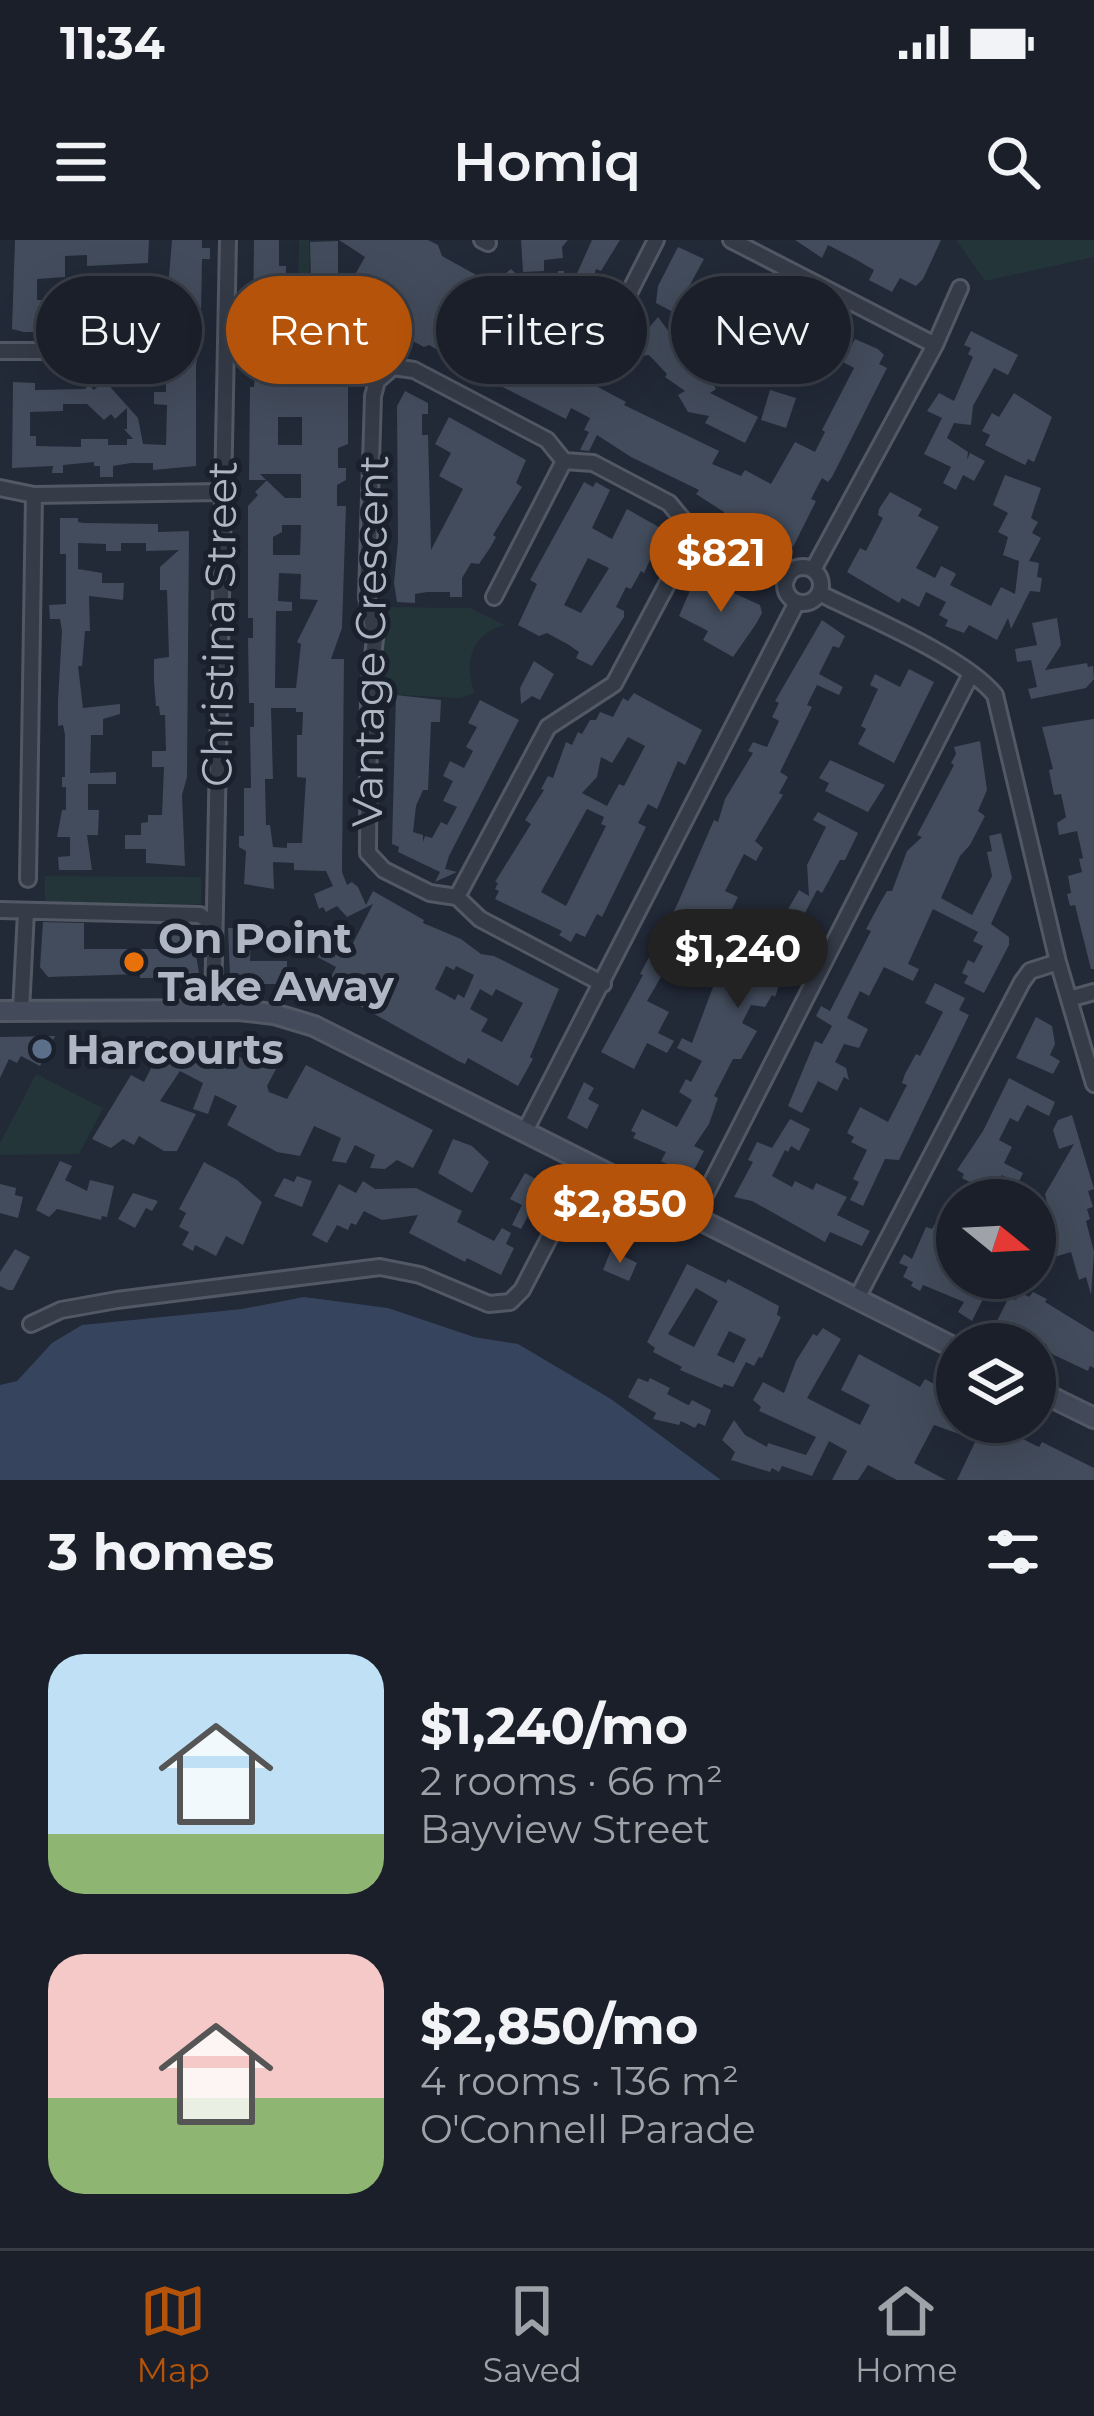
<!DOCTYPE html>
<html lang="en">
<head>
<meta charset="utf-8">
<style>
  :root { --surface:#1a1f29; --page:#232731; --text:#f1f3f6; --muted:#9fa2a8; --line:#383d46; --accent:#b45309 }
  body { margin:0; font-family:Montserrat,sans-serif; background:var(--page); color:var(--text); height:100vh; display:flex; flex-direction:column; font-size:45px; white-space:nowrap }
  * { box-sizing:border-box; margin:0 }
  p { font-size:39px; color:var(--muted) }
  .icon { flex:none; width:66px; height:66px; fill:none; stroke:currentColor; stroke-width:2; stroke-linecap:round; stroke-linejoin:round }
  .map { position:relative; height:1240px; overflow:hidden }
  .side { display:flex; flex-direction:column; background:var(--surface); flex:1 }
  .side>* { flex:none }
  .guide { position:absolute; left:36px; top:36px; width:1023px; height:108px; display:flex; gap:24px }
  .needle { width:78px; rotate:108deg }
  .buttons { position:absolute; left:936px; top:939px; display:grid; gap:24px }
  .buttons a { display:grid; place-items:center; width:120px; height:120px; border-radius:50%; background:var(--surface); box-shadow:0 12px 48px #0002,0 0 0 3px var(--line); font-size:60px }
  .price { position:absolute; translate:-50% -102px; padding:0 27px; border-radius:42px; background:var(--accent); color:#fff; font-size:39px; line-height:78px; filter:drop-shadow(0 3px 6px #0008) }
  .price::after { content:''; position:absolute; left:50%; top:72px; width:36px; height:27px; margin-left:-18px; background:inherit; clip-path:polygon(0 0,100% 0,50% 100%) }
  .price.active { background:#222; color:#fff }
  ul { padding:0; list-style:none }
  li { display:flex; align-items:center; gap:36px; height:300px; padding:0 48px }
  li span { display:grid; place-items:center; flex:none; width:336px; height:240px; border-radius:36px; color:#555 }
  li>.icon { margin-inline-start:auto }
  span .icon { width:144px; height:144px; fill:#fffc; stroke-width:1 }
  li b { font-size:51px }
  h2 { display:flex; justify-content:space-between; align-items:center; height:144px; padding:0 48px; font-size:51px }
  .tag { padding:0 42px; border-radius:54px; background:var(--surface); box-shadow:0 12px 48px #0002,0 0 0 3px var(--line); font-size:42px; line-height:108px }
  .tag.active { background:var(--accent); color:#fff }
  .status { display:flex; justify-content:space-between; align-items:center; height:84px; padding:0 60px; background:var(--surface); direction:ltr }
  .status svg { height:33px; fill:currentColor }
  header { display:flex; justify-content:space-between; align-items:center; height:156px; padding:0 48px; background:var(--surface); font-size:54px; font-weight:600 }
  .dock { display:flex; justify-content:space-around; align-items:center; height:168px; border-top:3px solid var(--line); background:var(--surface); font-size:33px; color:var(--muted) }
  .dock a { display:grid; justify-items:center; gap:6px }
  .dock .active { color:var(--accent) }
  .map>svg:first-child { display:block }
</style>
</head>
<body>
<div class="status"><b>11:34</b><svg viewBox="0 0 49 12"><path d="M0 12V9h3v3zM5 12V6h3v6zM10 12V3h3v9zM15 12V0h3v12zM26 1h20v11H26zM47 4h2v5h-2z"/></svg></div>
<header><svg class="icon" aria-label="menu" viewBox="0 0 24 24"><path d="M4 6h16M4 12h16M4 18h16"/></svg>Homiq<svg class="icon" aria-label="search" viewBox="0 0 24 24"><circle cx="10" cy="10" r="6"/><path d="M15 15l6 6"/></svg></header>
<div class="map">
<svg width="1094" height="1240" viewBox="0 0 1094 1240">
  <rect width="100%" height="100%" fill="#222937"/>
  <!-- green -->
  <path fill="#233538" d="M299,0H309V70L352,100L368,118L359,128C346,108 319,113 297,112Z
    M956,0H1094V17L985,41Z
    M383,367L470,368L505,385C471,394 463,423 475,453L460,458L382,454Z
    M45,636L201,637V664L45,663Z
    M36,834L103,868L79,914L0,915V903Z"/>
  <!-- water -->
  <path fill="#36445e" d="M304,1057L388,1068L474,1097L518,1104L611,1159L721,1240H0V1145L17,1141L52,1103L82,1085L242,1069Z"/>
  <!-- building -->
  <path fill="#434c5c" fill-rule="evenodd" d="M15,0H149L148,23L87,26V15L65,16V37L37,39V60H65V52L102,53V58L108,59L107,80L38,79L37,92H24L12,89Z
    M172,0H202V8H210V19H202L201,75H190L189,97H201L196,125V226L153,230V223H131L113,226V237H100V226H94V222L63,225V233H52L53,226L12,228L13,142L35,143V150L85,149L89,145L94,150L104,140L138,178L143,204L166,205L167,165L154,164V152H166V133H180V113H169L170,96L161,74V61H167ZM63,164H87L104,180L111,174L115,179L127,168V189H124L133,199H127V205H108V199H81V207L36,206V196H30V172L63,171Z
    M254,0H279V26H286L285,84H253Z
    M339,0H428L438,5L442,16L487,41L467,79L474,83L471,90L495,103L499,94L517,104L510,117L528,127L535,113L586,141L607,98L623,106L635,104L658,77L686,115L692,82L656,63L658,46L678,7L704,19L686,52L690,54L687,58L704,68L708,61L717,66L734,34L750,43L748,46L757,50L727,102L722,101L721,116L711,115L702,125L716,149L710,153L758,177L745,203L705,183L709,176L688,172L678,155L685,151L665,137L667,134L649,115L620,119L610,133L604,130L596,146L626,162L624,165L719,211L712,224L741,236L745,230L771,244L795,202L815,212L825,192L822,190L854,128L843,122L855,99L878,109L884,115L879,124L887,128L832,237L828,242L822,238L811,259L816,261L793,307L723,275L724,272L696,254L699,250L631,217L597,195L589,211L580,210L589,192L584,190L590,178L571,168L566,179L445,118L447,115L429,105L424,107L403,96L394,100L388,86L341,63L346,52L327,53L321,52V46H311L310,2L338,1V33H356L365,17Z
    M521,0H568L562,7L563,18L544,20V31L523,32Z
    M592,0H620L601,31L596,29L589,56L576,73L597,108L569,125L552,94L557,91L546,71L547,59L555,56L558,31H564L565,52L574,40Z
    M795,0H941L923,39L916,46L900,38L892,52L869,40L874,30L855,19L828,5L822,18Z
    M511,29L542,58L526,75L492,45Z
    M122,72L143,97H148L147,146L116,147V117H132L106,85Z
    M805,72L826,83L810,114L823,120L816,135L796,128L793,136L779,129L790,95Z
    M971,91L1018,115L1008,135L994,128L973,166L971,185L954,183L947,198L968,212L967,220L970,213L985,221L974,241L963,235L956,250L943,243L951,227L924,214L942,178L927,171L939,153L954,161L973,117L968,114L971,108L964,105Z
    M305,116L345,119L348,127V204L338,208V228H346V240L337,245V266H346L342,388L331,419H344L342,632L347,645L352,642L358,647L366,665L373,651L424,680L423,683L461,699L481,714L494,716L559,749L530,817L533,819L518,846L468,818L465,824L460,822L326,747L336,727L308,712L319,690L351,707L373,664L347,677L337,666L326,672L323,667L319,669L314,654L333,646L326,631L294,630V623L273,622L274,649L244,644L246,611L239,607V596H244V548H251L250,487H254V463H249L248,398H253V378H248V266L258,255L255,252L267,240H249L250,147H254L256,126H277L278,137H302ZM278,177H302V205H278ZM260,234H301V258H285ZM282,285H301L300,315H273V297L282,292ZM279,333L301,334L300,359L318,360L297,402L301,404L296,448H275L276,371H292V362L278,361ZM271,468H296V472H303L302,495H297V537L306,538L302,603H287V608L273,607L270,585H266L265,539H273ZM446,726L454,730L456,726L474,735L464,758L458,754L455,760L435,749ZM480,749L492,756L496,749L523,763L502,802L481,791L488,779L470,769Z
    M770,150L796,158L786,188L761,180Z
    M405,151L428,163V174H422V195H428L431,310L463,249L439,236L451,213L435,204L449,177L526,220L516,243L522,247L493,295L496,297L490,308L479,324L471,323L462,338V357H450V352H427L415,354V363L397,362L394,343L398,301L397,166Z
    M1014,153L1052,177L1034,222L1028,219L1025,225L985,205L990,195L982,191L992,173L999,177Z
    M1005,235L1041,248L1031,278L1038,282L1032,293L1041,298L1029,321L1039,323L1037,337L1042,338L1040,352L1030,351L1011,389L1008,378L997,400L969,385L964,393L945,386L948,380L939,375L946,362L926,352L919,367L902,358L899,363L847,332L860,308L866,311L883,278L878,275L879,269L890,252L922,269L918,276L939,287L916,328L935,338L941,326L953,332L956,334L950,345L991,366L1001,347L1015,354L1019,321L1003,315L1008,297L998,292L1008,273L993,265Z
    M584,242L593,247L596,242L610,250L592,288L612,299L627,269L664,290L644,333L641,331L631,349L626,347L616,367L624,371V377L592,426L576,418L579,412L569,405L547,393L539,396L518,385L537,344L530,340ZM588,318L609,328L581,373L564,365Z
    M60,278H78V282L84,283L158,284V292L189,291L187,537L182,555L185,626L146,623V609H125V595H141V583L148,582V575H162L164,527H152V511H166L165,475H160L159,466H156L154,442V419L169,417L167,350H160V327L179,310L146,311V303H121V311H106V304L78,303V329L102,333V343H124L123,360L89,356L90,391H85L82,426H78L83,468L120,464V474L103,479V495H91L90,533L116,532V544H88V570H99L98,595H87L92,630H59L58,617L70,616V597H57L62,570H66V547H62V537H65V495L63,485L58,486V460L62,391L60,379H50L49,365L66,364V314H60Z
    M703,339L760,365L762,373L756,384L733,417L703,400L708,391L679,376L694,341L700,344Z
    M1057,378L1061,405L1045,430L1087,423L1088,427L1093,426L1094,439L1086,448L1031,459L1028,449L1037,447L1031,420L1017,422L1015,409L1037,405L1032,383Z
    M822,380L845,396L839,408L833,406L819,434L843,447L839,455L817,445L807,465L812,467L780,532L788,537L779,553L783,555L755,601L763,608L756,621L744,614L725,651L738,657L731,671L727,669L713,698L697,690L687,709L679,706L647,761L669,772L658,793L674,801L667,813L647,803L634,829L601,812L643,735L640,734L677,665L714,580L718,582L725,559L753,513L748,511L753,502L767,507L779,481L772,477L779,463L775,461Z
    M534,421L554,434L540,460L532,456L521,464L520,448Z
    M909,429L934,442L894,523L858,504L866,489L861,486L878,449L870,445L875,434L900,447Z
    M634,453L702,490L685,525L678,521L657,569L648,564L638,583L646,587L602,677L597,674L585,697L576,693L571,702L559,695L562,691L495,659L499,651L495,649L498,643L495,642L531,584L525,580L544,550L541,549L548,536L553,538L566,502L572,505L578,492L582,494L590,480H596L600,472L613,477L623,458L628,461ZM628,497L645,506L624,546L619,544L607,566L582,553L597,537L601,517L612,523ZM587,569L604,577L601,584L606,586L566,666L541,652Z
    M396,455L441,460L440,482H431L428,550H423L416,566L413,592L423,595V602L425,596L432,598L441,582L447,585L457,567L443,561L453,541L443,536L450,521L464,528L473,511L466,507L477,487L468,483L480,460L519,480L449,616L445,629L457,632L435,642L440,632L398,612L399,607L392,604Z
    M1094,479V729H1091L1075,665L1070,666L1067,654L1071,653L1068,636L1082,632L1079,619L1083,618L1077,591L1059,595L1057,583L1066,577L1061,554L1054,555L1049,530L1053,529L1042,487Z
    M980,501L987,550L978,571L985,576L970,605L960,616L941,658L972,675L992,636L987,612L992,611L989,596L1001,593L1012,638L991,684L1009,697V705L984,753L964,743L968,736L962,733L968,720L974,723L983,706L973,701L978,692L933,669L908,724L919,729L913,741L884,727L869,756L860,751L847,778L868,789L859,808L844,804L835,822L846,828L849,840L844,837L837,851L818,841L802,873L788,866L815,801L822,804L832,786L816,776L821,766L830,771L871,691L866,689L880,663L887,651H892L907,611L922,597L917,595L954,525L951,523L956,514L954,507Z
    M830,520L885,545L868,572L825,551L829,543L819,538Z
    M818,572L858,593L845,620H840L822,653L817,650L806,671L784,721L786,726L775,757L772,755L765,767L751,765L742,783L757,791L741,819H733L714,856L718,858L709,884L694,906L704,911L692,934H687L661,921L666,912L633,898L636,893L631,891L642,869L677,887L692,860L679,852L686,839L691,842L702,821L677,808L682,798L692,803L713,747L740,702L763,713L799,650L809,656L807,625L826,587L813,580Z
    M43,682L84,683V709H159V694L193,697L199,733H193V738H140V734L48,737L40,727Z
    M251,683L250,721H287V744H243L230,737L228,688H233V684Z
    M935,743L965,758L959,770L969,775L899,920L885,919L863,966L850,960L859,942L853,939L867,910L851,902L854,897L847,893L860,867L888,882L907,845L902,843L905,834L916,814L920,816L943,772L925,763Z
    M1036,777L1052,786L1055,804L1050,815L1060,821L1053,834L1016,818Z
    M55,796L40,826L21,816L17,823L9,819L0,838V797Z
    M266,806L284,814L267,846L269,852L287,859L306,825L433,890L413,928L397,920L385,929L370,928L375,915L355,905L346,923L332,921L341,898L314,886L300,916L277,912L227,885L237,866L215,855L208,874L193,869L203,843L180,831L160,861L196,874L177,911H164L139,896L134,905L123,899L111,908L92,899L131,835L144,842L160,811L172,817L175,811L201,823L209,807L221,813L223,808L256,826Z
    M1009,838L1055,862L1049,876L1027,865L1018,882L1010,878L999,900L1012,907L1004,923L1023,933L1018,944L1002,935L989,952L962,938L964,934L957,930L983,891Z
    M584,842L594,848L588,859L599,865L587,889L567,878Z
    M1072,875L1094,949L1088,951L1093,967L1087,969L1090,979L1086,981L1094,1012L1091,1055L1086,1037L1079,1040L1071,1012L1041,1021L1035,1004L1044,1001L1036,975L1049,971L1045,954L1074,904L1059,909L1053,890L1058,880Z
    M790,879L810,889L799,911L791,906L788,912L785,910L772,936L792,947L795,941L813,950L816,943L847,957L837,975L870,991L862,1006L830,992L825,1002L752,961L734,957L753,922L748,920L757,902L772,908Z
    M453,899L472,906L489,922L472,953L438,933Z
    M60,921L72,926L65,940L87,951L90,940L114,946L107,977L102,976L101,980L57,969L49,977L36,970Z
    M204,922L237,940L262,962L243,1005L226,996L216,1016L195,1005L193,1011L182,1005L189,992L179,987L186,973L179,969Z
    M525,933L545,944L521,989L512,985L522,965L510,959Z
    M297,936L312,941L302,967L274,956L284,938L294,942Z
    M363,941L375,949L416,948L462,971L457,982L494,1001L502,988L511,993L506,1004L514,1008L501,1035L467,1018L465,1022L409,993L418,975L382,980L364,971L356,985L351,983L348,990L337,985L327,1003L312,995L339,944L356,953Z
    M0,944L16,948L15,955L23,957L18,978L0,973Z
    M133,953L158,961L152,971L146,968L135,988L118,979Z
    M951,955L960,959L957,960V1038H981L991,1043L972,1081L958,1072L964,1062L923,1045L920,1051L911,1046L913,1042L903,1037L908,1027L899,1023L904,1014L912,1019L926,987L932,989Z
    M15,1009L30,1017L13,1050H8L0,1046V1032Z
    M611,1010L637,1023L629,1041L603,1030Z
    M687,1024L726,1043L728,1039L779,1066L777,1075L781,1077L762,1118L759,1117L754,1126L746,1122L733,1147L724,1144L722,1148L680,1130L682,1127L653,1112L655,1108L647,1102ZM696,1048L718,1061L694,1107L668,1094ZM729,1091L746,1099L734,1123L717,1115Z
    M1020,1052L1029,1057L1033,1052L1047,1059L1045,1062L1094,1092V1128L1090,1126L1088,1131L1054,1115L1046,1108L1047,1105L1028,1094L1020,1104L993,1089L1009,1057L1016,1060Z
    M823,1088L841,1099L807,1158L860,1185L870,1165L841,1150L859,1114L920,1147L925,1139L951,1153L945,1164L957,1170V1182H1008L1004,1190L1039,1207L1042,1202L1094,1228V1240H957L976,1200L934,1185L914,1223L946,1240H897L868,1225L858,1240H832L847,1211L829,1201L812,1236L782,1226L779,1232L772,1228L770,1232L731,1220L735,1212L722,1200L734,1180L745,1195L767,1207L768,1203L806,1215L816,1197L759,1171L761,1167L753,1160L763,1142L784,1153L796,1121L813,1094L817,1096Z
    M638,1138L648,1142L650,1138L670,1148L667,1154L686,1164L689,1165L692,1160L711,1170L705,1186L698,1183L695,1188L681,1181L679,1185L653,1179L656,1173L628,1157Z"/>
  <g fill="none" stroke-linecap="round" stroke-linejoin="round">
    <!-- minor casing -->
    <g stroke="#525965" stroke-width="20">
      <path id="minor" d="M482,0L488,3
        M731,0L935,105
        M626,59L656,0
        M0,111H84
        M747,129L793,32
        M0,248L34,255L222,252
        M785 345a18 18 0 1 1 36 0a18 18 0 1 1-36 0Z
        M813,330L935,105L960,48
        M819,353C867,377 963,416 995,455L1058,722L1094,844
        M494,357L564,221
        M28,639L34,255
        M457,657L548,487L614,444L680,320L690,306L700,300
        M0,670L200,675L213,685
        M603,744L480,679L457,657L430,653L384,630L368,613L369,450L375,399L367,357L373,156L377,141L393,127L414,130L547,200L564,221L593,223L669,263L700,300L787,338
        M1069,759L1094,752
        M213,769L228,0
        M21,771L26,672
        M524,893L797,362
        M694,977L971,434
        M856,1060L1022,742L1030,731L1058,722
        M31,1084L61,1070L117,1060L380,1027L420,1035L489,1064L510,1062L522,1050L587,925"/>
    </g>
    <!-- secondary casing -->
    <g stroke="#525965" stroke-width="24">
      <path id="secondary" d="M0,771L238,770L274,774L314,786L957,1109
        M1035,1149L1094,1178"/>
    </g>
    <!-- minor -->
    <use href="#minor" stroke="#353c48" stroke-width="14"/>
    <!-- secondary -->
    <use href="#secondary" stroke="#434a5a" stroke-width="18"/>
  </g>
  <!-- markers -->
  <circle fill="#e8710a" stroke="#1a212c" stroke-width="4.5" cx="134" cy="722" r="12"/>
  <circle fill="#5c6f8a" stroke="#1a212c" stroke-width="4.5" cx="42" cy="809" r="12"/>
  <g text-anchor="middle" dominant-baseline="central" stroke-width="10" stroke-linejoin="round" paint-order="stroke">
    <!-- street labels -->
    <g font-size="42" fill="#afb6c4" stroke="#1a212c">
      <text transform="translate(219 384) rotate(-89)">Christina Street</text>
      <text transform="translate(370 401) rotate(-89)">Vantage Crescent</text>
    </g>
    <!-- poi labels -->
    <g font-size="42" font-weight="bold" fill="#afb6c4" stroke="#1a212c" text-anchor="start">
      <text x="158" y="698">On Point<tspan x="158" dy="48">Take Away</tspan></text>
      <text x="66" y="809">Harcourts</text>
    </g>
  </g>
</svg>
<div class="buttons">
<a><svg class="needle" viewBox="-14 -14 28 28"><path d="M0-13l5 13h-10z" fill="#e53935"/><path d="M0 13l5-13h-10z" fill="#9fa2a8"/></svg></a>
<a><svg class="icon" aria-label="layers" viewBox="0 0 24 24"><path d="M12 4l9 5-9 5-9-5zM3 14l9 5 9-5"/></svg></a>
</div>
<b class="price" style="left:721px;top:375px">$821</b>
<b class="price active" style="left:738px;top:771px">$1,240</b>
<b class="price" style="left:620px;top:1026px">$2,850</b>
<div class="guide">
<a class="tag">Buy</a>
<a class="tag active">Rent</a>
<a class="tag">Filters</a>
<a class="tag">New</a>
</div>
</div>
<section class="side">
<h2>3 homes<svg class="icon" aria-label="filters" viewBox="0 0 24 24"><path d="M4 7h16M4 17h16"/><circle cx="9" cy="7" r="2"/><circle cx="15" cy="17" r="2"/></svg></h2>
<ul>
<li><span style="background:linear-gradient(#bfe0f5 75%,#8fb573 0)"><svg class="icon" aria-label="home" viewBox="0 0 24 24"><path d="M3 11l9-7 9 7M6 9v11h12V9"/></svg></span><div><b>$1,240/mo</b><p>2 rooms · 66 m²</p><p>Bayview Street</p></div></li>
<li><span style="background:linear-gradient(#f6c9c9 60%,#8fb573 0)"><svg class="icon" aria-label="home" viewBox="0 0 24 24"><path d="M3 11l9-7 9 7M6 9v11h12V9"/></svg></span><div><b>$2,850/mo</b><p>4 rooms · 136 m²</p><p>O'Connell Parade</p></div></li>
</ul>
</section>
<nav class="dock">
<a class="active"><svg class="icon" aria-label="map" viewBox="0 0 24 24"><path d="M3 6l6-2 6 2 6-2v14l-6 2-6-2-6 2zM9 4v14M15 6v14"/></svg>Map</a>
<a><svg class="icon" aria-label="saved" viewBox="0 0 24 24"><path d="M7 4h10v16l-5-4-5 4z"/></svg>Saved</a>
<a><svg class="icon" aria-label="home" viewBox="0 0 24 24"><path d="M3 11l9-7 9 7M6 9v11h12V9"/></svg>Home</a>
</nav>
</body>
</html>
